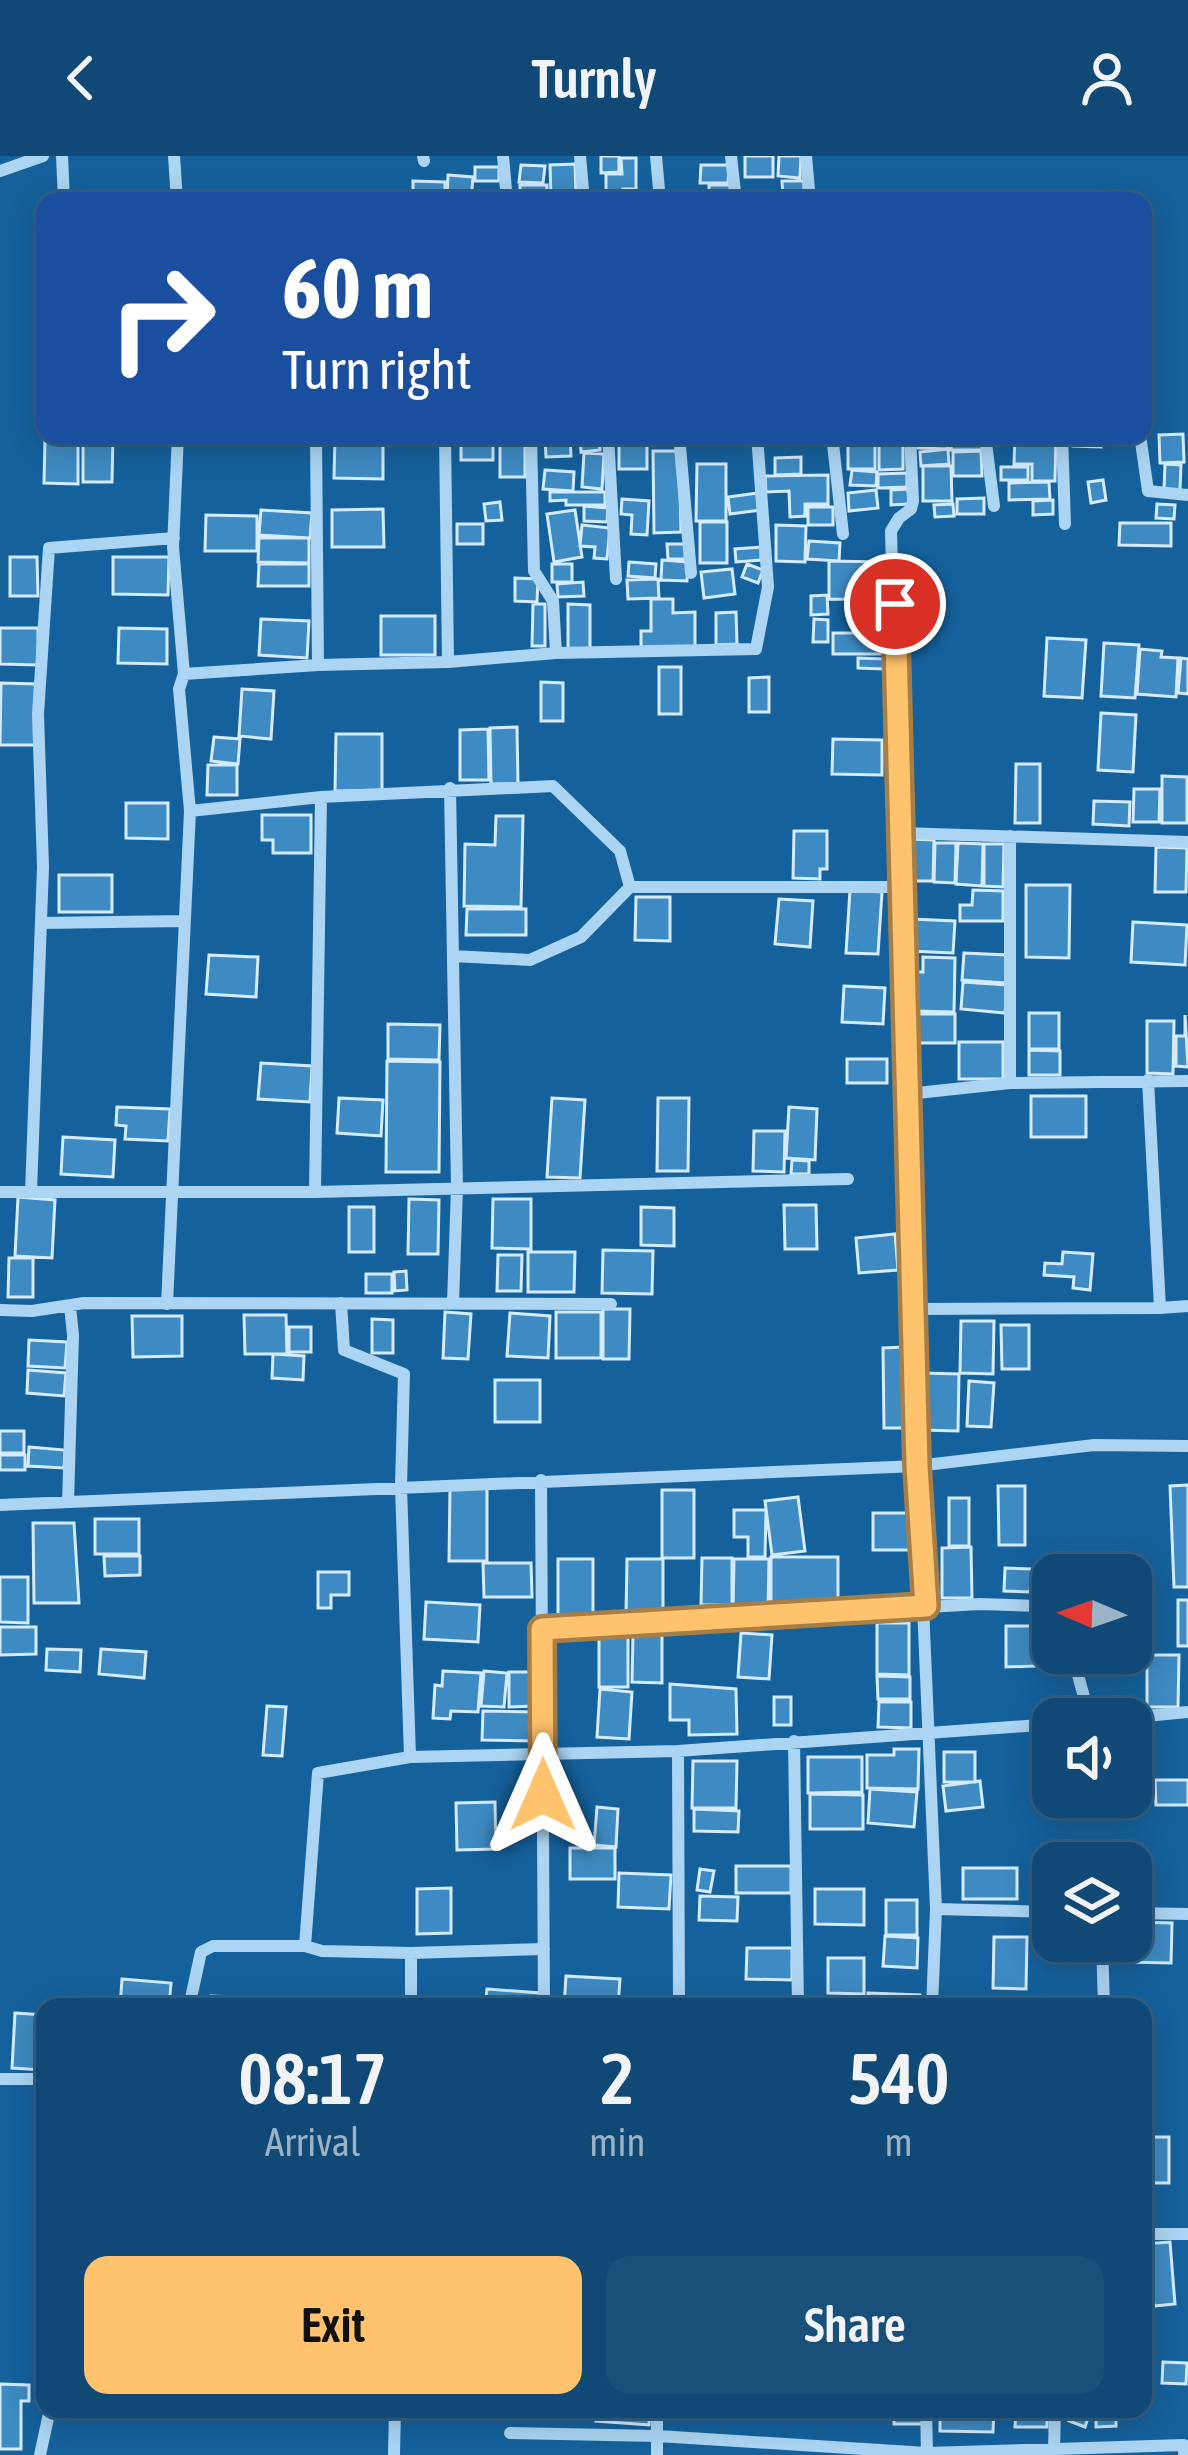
<!DOCTYPE html>
<style>
:root{--surface:#104975;--page:#19507a;--text:#f1f3f6;--muted:#9cb2c5;--line:#306187;--accent:#ffc26d}
body{margin:0;font-family:"Asap Condensed",sans-serif;background:var(--page);color:var(--text);height:100vh;display:flex;flex-direction:column;font-size:45px;white-space:nowrap}
*{box-sizing:border-box;margin:0}
p{font-size:39px;color:var(--muted)}
.icon{flex:none;width:66px;height:66px;fill:none;stroke:currentColor;stroke-width:2;stroke-linecap:round;stroke-linejoin:round}
.map{position:relative;flex:1;overflow:hidden}
.side{position:absolute;left:36px;top:1842px;width:1116px;height:420px;display:flex;flex-direction:column;background:var(--surface);border-radius:24px;box-shadow:0 6px 30px #0003,0 0 0 3px var(--line)}
.side>*{flex:none}
.hud{position:absolute;left:36px;top:36px;width:1116px;height:252px;border-radius:24px;box-shadow:0 6px 30px #0003,0 0 0 3px var(--line);background:#1a4fa0;color:#fff;overflow:hidden}
.needle{width:78px;rotate:272deg}
.fabs{position:absolute;left:1032px;top:1398px;display:grid;gap:24px}
.fabs a{display:grid;place-items:center;width:120px;height:120px;border-radius:24px;background:var(--surface);box-shadow:0 6px 30px #0003,0 0 0 3px var(--line);font-size:60px}
.pin{position:absolute;display:grid;place-items:center;width:102px;height:102px;color:#fff;margin:-51px;border:6px solid #fff;border-radius:50%;box-shadow:0 3px 12px #0007}
.me{position:absolute;width:132px;margin:-66px;rotate:0deg;stroke-linejoin:round;filter:drop-shadow(0 0 9px #0008)}
.turn{display:flex;align-items:center;gap:42px;height:252px;padding:0 48px;font-size:54px}
.turn .icon{width:156px;height:156px;stroke-width:2.5}
.turn b{display:block;font-size:84px;line-height:102px}
.eta{display:flex;justify-content:space-evenly;align-items:center;height:204px;text-align:center}
.eta b{font-size:72px;font-weight:600;line-height:84px}
.cta{display:flex;gap:24px;margin-top:auto;padding:24px 48px}
.cta a{flex:1;height:138px;border-radius:24px;background:var(--accent);color:#111;font-size:48px;font-weight:600;line-height:138px;text-align:center}
.cta a+a{background:var(--page);color:var(--text)}
header{display:flex;justify-content:space-between;align-items:center;height:156px;padding:0 48px;background:var(--surface);font-size:54px;font-weight:600}
.map>svg:first-child{display:block}
.building{fill:#3e8ac2;stroke:#d3ebfd;stroke-width:3}
.lines{fill:none;stroke-linecap:round;stroke-linejoin:round}
.minor{stroke:#abd5f3;stroke-width:12}
.route-casing{stroke:#a67e47;stroke-width:30}
.route{stroke:#ffc26d;stroke-width:21}
</style>
<header><svg class="icon" aria-label="back" viewBox="0 0 24 24"><path d="M15 5l-7 7 7 7"/></svg>Turnly<svg class="icon" aria-label="person" viewBox="0 0 24 24"><circle cx="12" cy="8" r="4"/><path d="M4 21q1-7 8-7t8 7"/></svg></header>
<div class="map">
<svg width="1188" height="2299" viewBox="0 0 1188 2299">
<rect width="100%" height="100%" fill="#15619c"/>
<path class="building" d="M601,0h18v16l-18,1z
M745,0h28v21h-28z
M779,0h22l-1,22 -22,-2z
M621,2h15v31h-13l1,12h-18v-27h16z
M575,8l1,32 -25,1 -1,-32z
M521,9l24,1 -2,17 -24,-1z
M701,9h28l-1,18h-28z
M475,11h24v14h-24z
M448,19l25,2 -2,24h-24z
M413,25l32,1v19h-32z
M782,25h22v14h-21z
M520,29h27v11h-27z
M709,29h22v16h-22z
M654,35v10h-29v-9z
M1183,278l1,28 -24,1 -1,-28z
M83,279h30l-1,47h-29z
M619,279h28v34h-28z
M848,279l27,1v33h-27z
M879,279h24v34l-24,1z
M918,279h30v14l-30,-1z
M952,279h32v15h-33z
M1015,279h41l-1,46h-23v-17h-18z
M1073,279h28v12l-28,-1z
M570,280l1,20 -25,1 -1,-19z
M599,280l1,14 -19,2 -1,-15z
M335,281h48v42l-49,-1z
M493,281v23h-32v-22z
M45,284h33v44l-34,-1z
M500,285h25v36h-25z
M948,293l1,15 -28,2 -1,-14z
M653,295h26l2,81 -27,1z
M981,295l1,25h-29v-24z
M584,297l20,1 -2,35 -20,-2z
M801,301v17l-26,1v-17z
M697,308h29v57h-30z
M1165,308l16,1 -1,25 -16,-1z
M923,310h28l1,35h-29z
M1001,311h27v13h-27z
M545,314l29,2 -1,19 -30,-2z
M852,314l25,2 -1,14 -26,-1z
M907,317v14l-29,1v-14z
M828,319v29h-23v12l-15,1 -1,-26 -23,1 -1,-16z
M1103,324l3,20 -15,3 -3,-21z
M1049,326l1,17 -41,1v-17z
M908,333l1,15 -18,1v-15z
M876,334l2,18 -29,3 -1,-18z
M550,336h55v13h-39v-5l-16,1z
M758,337l3,17 -31,4 -2,-17z
M984,342v16h-27v-15z
M622,343l27,2 -2,34 -16,-1 1,-19 -11,-1z
M1053,344v14l-20,1v-14z
M500,346l2,18 -16,1 -2,-17z
M953,348l1,12 -19,1 -1,-12z
M1157,348l18,1 -1,14 -18,-1z
M584,350l24,2 -1,14 -23,-1z
M808,351h25v18h-25z
M383,353l1,38h-52v-37z
M261,354l51,3 -2,25 -51,-3z
M575,354l7,47 -28,5 -7,-48z
M206,359l51,1v35h-52z
M700,366h27v41h-27z
M1120,367h51v23l-52,-1z
M457,368h26v20h-26z
M582,369l28,3 -3,31 -13,-1 1,-11 -15,-1z
M776,369l30,1 -1,36 -29,-1z
M259,382h50v25l-51,-1z
M809,385l31,2 -1,18 -32,-2z
M667,388h18l1,15h-18z
M761,391v13l-25,2 -1,-13z
M10,401h27l1,39h-28z
M113,401h56l-1,38 -55,-1z
M662,404l26,2 -1,19 -26,-1z
M829,405l53,1 -1,38 -52,-1z
M629,406l27,2 -1,14 -27,-2z
M259,408h50v22h-51z
M552,408h20v18h-20z
M747,408l16,6 -5,13 -16,-6z
M732,413l3,25 -31,4 -3,-26z
M515,422l23,1 -1,23 -22,-1z
M658,423l1,19 -31,1 -1,-19z
M583,426l1,14 -26,1 -1,-13z
M827,439l1,19 -17,1v-19z
M651,443h22v14l22,-1v36l-54,-1v-16h10z
M533,448h12v42h-13z
M568,448l22,1v46l-22,-1z
M736,456l1,32 -21,1v-32z
M381,460h54v39h-54z
M261,463l48,2 -2,37 -48,-3z
M814,463l14,1v22h-15z
M0,472h38v37l-38,-1z
M119,472l48,1v35l-49,-1z
M833,477h48v21h-48z
M1047,482l39,2 -4,58 -38,-2z
M1104,487l35,2 -4,53 -34,-2z
M1140,493l22,2 -1,6 17,1 -2,39 -39,-3z
M858,502l26,1v10l-26,-1z
M1181,502l7,1v35l-10,-1z
M659,511h22v47h-22z
M769,521v35h-20v-34z
M541,526l22,1v38h-22z
M1,527l36,1 -1,61h-36z
M242,533l32,2 -3,48 -32,-3z
M1101,557l35,2 -3,57 -35,-2z
M517,571l1,57h-27l-1,-56z
M488,573l1,51h-29v-50z
M336,578h46v56l-47,1z
M214,581l26,2 -2,25 -27,-3z
M833,583l49,1v35l-50,-1z
M1016,608h24v59h-25z
M208,609h29v30h-30z
M1162,620l25,1v46h-25z
M1134,633h26l-1,33h-26z
M1094,645l36,1 -1,24 -36,-2z
M126,647h42v36l-42,-1z
M262,659h49v38h-38v-13h-11z
M496,660h27l-2,91 -57,-1 1,-62 30,1z
M794,675h33v38h-7v10l-27,-1z
M910,683l24,1 -1,41h-24z
M935,687h21l-1,40 -21,-1z
M958,687l25,1 -1,42 -26,-2z
M984,688h20l-1,43 -19,-1z
M1156,691l31,1 -1,44h-31z
M59,719h53v37h-53z
M1026,729h44l-1,73 -43,-1z
M850,734l32,2 -4,62 -32,-1z
M973,734l30,1v30h-43v-16h12z
M636,741h34v44l-35,-1z
M779,743l34,2 -3,46 -35,-3z
M467,753h59v26h-60z
M911,763l44,2 -2,32 -44,-2z
M1133,766l54,3 -2,40 -54,-3z
M964,797l43,2 -1,28 -44,-3z
M209,799l49,2 -2,40 -50,-3z
M923,801l32,1 -1,54 -40,-1 1,-39h8z
M963,826l44,3 -2,28 -44,-4z
M844,830l41,2 -2,36 -41,-2z
M1029,857h30v36h-30z
M914,858h41v29h-41z
M1185,859l3,52 -12,-1v-30h9z
M1147,865h27l-1,53 -26,-1z
M388,868l52,1 -1,35 -51,-1z
M959,886h44v37h-44z
M1029,894l31,1v24h-31z
M847,903h40v24h-40z
M387,905l53,1 -1,110h-53z
M261,907l51,3 -2,36 -52,-3z
M1031,940h55v41h-55z
M339,942l44,2 -2,36 -44,-3z
M552,942l33,2 -5,78 -33,-1z
M658,942h31l-1,73h-31z
M117,951l53,2 -2,32 -43,-2 1,-13 -10,-1z
M789,951l28,2 -2,51 -29,-2z
M754,975h31l-1,41 -31,-1z
M63,981l52,3 -2,37 -52,-3z
M792,1004l17,1v13h-18z
M18,1041l37,3 -3,58 -37,-2z
M409,1043l30,1 -1,54h-30z
M493,1043h38v50l-39,-1z
M784,1049h32l1,44h-32z
M349,1051h25v45h-25z
M641,1051l33,1v38l-33,-1z
M895,1078l3,36 -39,3 -3,-35z
M603,1094l50,1 -1,43 -50,-1z
M528,1096h47l-1,40h-46z
M1063,1096l30,2 -3,36 -17,-2 1,-11 -30,-2 1,-12 17,1z
M498,1099h24l-1,36h-24z
M9,1102h24v39h-25z
M406,1115l1,19 -12,1 -1,-19z
M366,1118h26v19h-26z
M603,1153h27l-1,50h-26z
M445,1156l26,2 -3,45 -25,-1z
M556,1156h45v46h-45z
M510,1157l40,3 -2,42 -41,-2z
M244,1159h42l1,39h-42z
M132,1160h50v40l-49,1z
M372,1163l21,1v33h-21z
M961,1165h33l-1,53 -33,-1z
M1001,1169h28v44h-27z
M289,1171h22v25h-22z
M29,1184l38,2 -2,26 -37,-2z
M904,1191l1,81h-21l-1,-80z
M273,1198l31,2 -1,24 -31,-2z
M28,1214l38,3 -2,23 -37,-3z
M923,1217l36,1 -1,57 -36,-1z
M495,1224h45v42h-45z
M969,1225l25,2 -3,44 -24,-1z
M0,1275h24v22h-24z
M29,1291l36,3 -1,18 -36,-2z
M0,1299h25v15h-25z
M1188,1329v102h-14l-4,-101z
M998,1330h27v59h-26z
M450,1332h37v73h-38z
M662,1334h32v68h-32z
M798,1341l7,54 -33,4 -7,-54z
M949,1342h20v48h-20z
M734,1354h32l-1,47h-17v-20h-14z
M873,1357h37v37h-37z
M95,1363h44v35h-44z
M33,1367h41l5,80h-45z
M971,1391l1,51h-30v-50z
M104,1400h36v19l-35,1z
M771,1401h67v49l-67,-1z
M702,1402h30v47h-31z
M558,1403h35v58h-35z
M627,1403h36v57l-37,-1z
M734,1403h35l-1,52h-35z
M483,1407h48l1,34h-48z
M1005,1412l27,1 -2,23 -26,-1z
M318,1416h31v23h-18v13h-13z
M0,1421h28v46l-28,-1z
M1178,1444h10v46h-10z
M426,1446l54,3 -2,37 -54,-3z
M877,1467h32v52l-32,-1z
M1006,1470h30v40l-30,1z
M0,1471h36v27l-36,1z
M741,1477l31,2 -3,44 -31,-2z
M599,1478h29v53h-29z
M633,1479h29v48l-30,-1z
M47,1493l34,1 -1,22 -34,-2z
M101,1493l45,3 -2,26 -45,-4z
M1147,1499h32l-1,52h-31z
M443,1515l38,2 -3,39 -27,-1 -1,8 -17,-1 2,-33 7,1z
M484,1515l23,2 -3,34 -23,-1z
M509,1516h25v34l-25,1z
M877,1520l33,1v22h-32z
M670,1528l66,5 1,45 -48,1v-15h-19z
M600,1533l32,3 -3,47 -32,-2z
M774,1541h17v28h-17z
M879,1546h32v26l-33,-1z
M267,1550l19,1 -4,49 -19,-1z
M483,1555l51,1v29l-52,-1z
M894,1593h25l-1,40 -51,-1v-33h27z
M944,1596h31v30h-31z
M808,1601h54v35l-54,1z
M693,1605h44l-1,47h-44z
M1155,1624h33v25h-32z
M980,1625l3,26 -37,4 -3,-25z
M870,1633l47,3 -3,35 -46,-4z
M810,1638l53,1v34h-53z
M495,1646l1,47 -39,1 -1,-47z
M597,1651l21,2 -2,38 -22,-2z
M694,1653l45,2 -1,21 -44,-1z
M570,1692h45v31h-45z
M736,1710h55v27h-55z
M963,1712h54v31h-54z
M700,1713l14,2 -4,21 -13,-2z
M619,1717l52,2 -2,34 -51,-2z
M451,1732v45l-34,1v-45z
M815,1733h49v36l-49,-1z
M700,1740l38,1 -1,24 -38,-1z
M886,1744h31v35h-31z
M1131,1766l41,1 -1,40 -51,-1v-21h11z
M885,1780l33,2 -1,30 -34,-2z
M994,1781h33l-1,52 -33,-1z
M747,1792h45v32l-46,-1z
M828,1802h36v36l-36,-1z
M566,1820l54,3 -2,28h-54z
M122,1823l49,4 -2,24h-49z
M487,1833l53,4 -1,14h-54z
M868,1837l52,2v12h-52z
M211,1840l50,2v9h-51z
M706,1842h31v9h-31z
M15,1857l30,2 -2,55 -31,-2z
M1143,1981h26v46h-26z
M1170,2086l5,62 -21,2 -1,-12h-7l-3,-50z
M1163,2206l24,1 -1,21 -24,-1z
M0,2228l29,1v16h-8v48h-21z
M597,2253h53l-1,16 -53,-4z
M894,2253h29v15h-29z
M940,2253h54l-1,23 -53,-1z
M1016,2253h31v18h-32z
M1074,2253h17l-6,18 -16,-6z
M1096,2253h20v17l-20,1z"/>
<g class="lines">
<path class="minor" d="M62,0l2,45
M174,0l3,45
M423,0l1,5
M503,0l4,45
M580,0l4,45
M656,0l4,45
M731,0l5,45
M806,0l4,45
M0,15l43,-15
M276,279l40,6
M316,279l2,230
M445,279l3,227
M531,279l3,136 19,30 3,52
M608,279l8,144
M679,279l12,138
M832,279l11,99
M910,279l3,66 -2,8 -12,9 -8,13 26,935 19,443 -4,98
M985,279l9,71
M1062,279l3,89
M1140,279l8,56 40,4
M184,518l134,-9 130,-3 108,-9 200,-4 12,-62 -11,-152
M450,632l7,400 -4,115
M190,655l131,-14 232,-11 67,65 10,36h272
M901,677l287,9
M1010,680v247
M41,767l143,-2
M453,800l77,4 51,-23 49,-50
M1148,924l12,228 28,-2
M908,938l102,-11 178,-2
M0,1036h315l533,-13
M31,1036l12,-325 -5,-153 11,-166 125,-10
M315,1036l6,-395
M341,1147l3,47 60,24 -3,112 9,271
M167,1148l23,-493 -11,-122 5,-15 -11,-127 5,-112
M913,1153l247,-1
M0,1154l32,1 52,-8 527,1
M541,1324l3,527
M68,1346l5,-167 -3,-29
M0,1349l917,-39 177,-21 94,1
M542,1473l438,-25 57,2 16,5
M1072,1497l18,66
M1114,1563l74,-7
M794,1585l4,266
M678,1595l1,256
M936,1753l117,3
M1131,1757l57,1
M1102,1785l2,66
M305,1790l13,-173 92,-16 268,-6 375,-27
M189,1851l12,-55 12,-6h92l17,5 89,2 133,-4
M411,1851v-54
M0,1923h44
M40,1924l5,144
M1143,2078h45
M657,2253v46
M926,2253l1,44 257,-8v10
M510,2277l148,3 269,17
M1054,2294l1,-41
M40,2299l10,-46
M394,2299l1,-46"/>
</g>
<g class="lines">
<g class="route-casing">
<path id="route" d="M543,1639l-1,-166 384,-23 -9,-140 -22,-862"/>
</g>
<use href="#route" class="route"/>
</g>
</svg>
<div class="fabs">
<a><svg class="needle" viewBox="-14 -14 28 28"><path d="M0-13l5 13h-10z" fill="#e53935"/><path d="M0 13l5-13h-10z" fill="#9cb2c5"/></svg></a>
<a><svg class="icon" aria-label="sound" viewBox="0 0 24 24"><path d="M4 9h4l5-4v14l-5-4H4zM17 9q2 3 0 6"/></svg></a>
<a><svg class="icon" aria-label="layers" viewBox="0 0 24 24"><path d="M12 4l9 5-9 5-9-5zM3 14l9 5 9-5"/></svg></a>
</div>
<div class="pin" style="left:895px;top:448px;background:#d93025"><svg class="icon" aria-label="arrive" viewBox="0 0 24 24"><path d="M6 21V4h12l-3 4 3 4H6"/></svg></div>
<svg class="me" style="left:543px;top:1639px" viewBox="-20 -20 40 40"><path d="M0-17L14 15 0 8-14 15z" fill="#ffc26d" stroke="#fff" stroke-width="4"/></svg>
<div class="hud">
<div class="turn"><svg class="icon" aria-label="right" viewBox="0 0 24 24"><path d="M7 20v-9h11M14 6l5 5-5 5"/></svg><div><b>60 m</b>Turn right</div></div>
</div>
<section class="side">
<div class="eta">
<div><b>08:17</b><p>Arrival</p></div>
<div><b>2</b><p>min</p></div>
<div><b>540</b><p>m</p></div>
</div>
<div class="cta"><a>Exit</a><a>Share</a></div>
</section>
</div>
